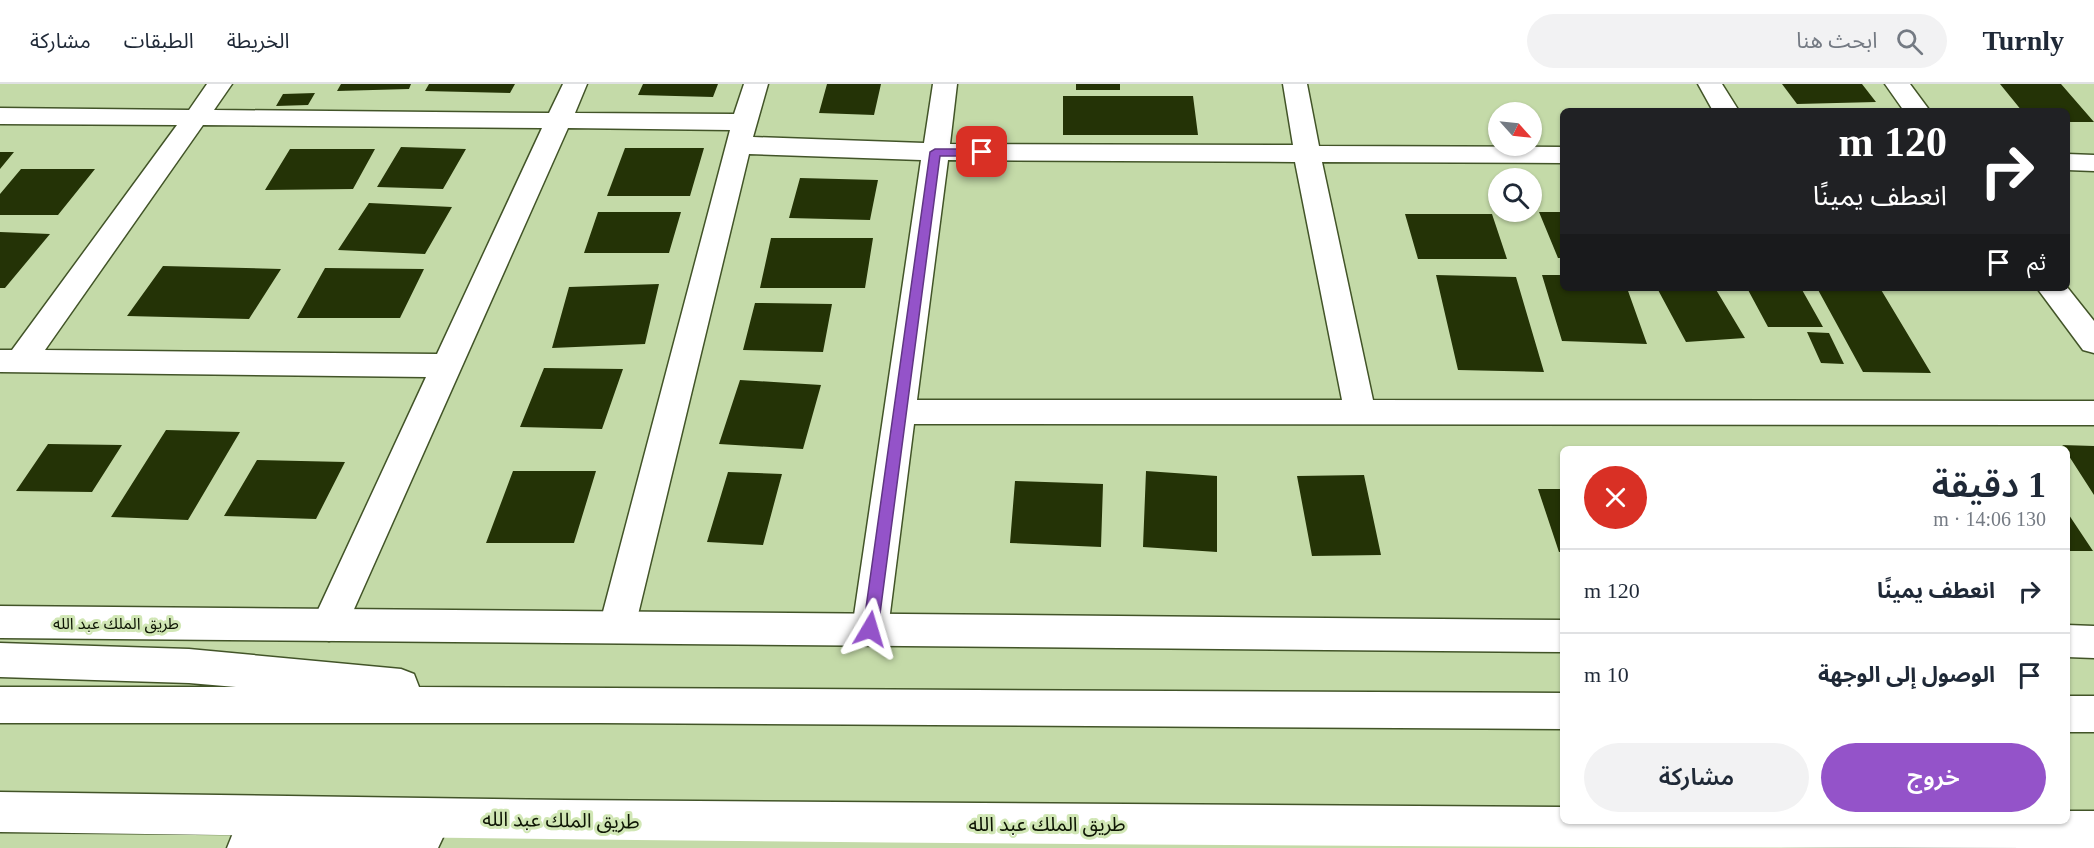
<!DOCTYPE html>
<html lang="ar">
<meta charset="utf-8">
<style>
:root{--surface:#fff;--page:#f2f2f3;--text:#1f2937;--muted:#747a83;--line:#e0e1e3;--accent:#9453c9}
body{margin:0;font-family:"Times New Roman","Noto Sans Arabic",serif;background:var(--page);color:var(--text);direction:rtl;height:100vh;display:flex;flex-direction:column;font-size:22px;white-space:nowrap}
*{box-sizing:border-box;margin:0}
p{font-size:20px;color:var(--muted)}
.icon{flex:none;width:33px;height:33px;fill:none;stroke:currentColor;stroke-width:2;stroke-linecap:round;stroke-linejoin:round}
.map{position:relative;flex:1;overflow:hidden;direction:ltr}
.side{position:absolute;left:1560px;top:362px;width:510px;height:378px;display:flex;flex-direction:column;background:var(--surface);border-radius:9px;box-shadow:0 2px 4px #0004;direction:rtl}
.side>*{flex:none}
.banner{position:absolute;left:1560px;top:24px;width:510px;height:183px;border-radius:9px;box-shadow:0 2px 4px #0004;direction:rtl;background:#202124;color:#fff;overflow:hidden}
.needle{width:39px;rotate:117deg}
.fabs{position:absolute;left:1488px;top:18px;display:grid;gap:12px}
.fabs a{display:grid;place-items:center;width:54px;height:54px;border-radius:50%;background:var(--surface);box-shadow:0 2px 4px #0004;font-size:30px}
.pin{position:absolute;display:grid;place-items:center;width:51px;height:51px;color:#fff;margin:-26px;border-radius:12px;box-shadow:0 3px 9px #0006}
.me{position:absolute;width:66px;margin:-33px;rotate:7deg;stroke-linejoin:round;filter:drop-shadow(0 0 4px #0008)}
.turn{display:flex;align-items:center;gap:21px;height:126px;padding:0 24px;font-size:27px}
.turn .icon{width:78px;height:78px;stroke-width:2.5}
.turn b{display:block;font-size:42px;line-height:51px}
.then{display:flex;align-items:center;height:57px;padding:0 24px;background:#0003;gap:12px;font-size:22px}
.round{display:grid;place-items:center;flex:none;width:63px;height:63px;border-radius:32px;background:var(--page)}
.headline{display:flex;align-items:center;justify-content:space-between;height:102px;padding:0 24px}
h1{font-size:36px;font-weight:600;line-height:45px}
.cta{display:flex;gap:12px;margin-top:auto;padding:12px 24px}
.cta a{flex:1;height:69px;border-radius:36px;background:var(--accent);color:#fff;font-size:24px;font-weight:600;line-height:69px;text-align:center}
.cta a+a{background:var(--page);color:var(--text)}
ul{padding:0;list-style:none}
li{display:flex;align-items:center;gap:18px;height:84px;padding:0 24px;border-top:2px solid var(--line)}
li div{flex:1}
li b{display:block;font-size:22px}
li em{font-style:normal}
header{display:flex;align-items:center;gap:36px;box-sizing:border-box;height:84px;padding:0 30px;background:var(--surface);border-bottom:2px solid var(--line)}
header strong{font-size:28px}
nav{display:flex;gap:33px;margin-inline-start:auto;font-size:21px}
.search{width:420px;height:54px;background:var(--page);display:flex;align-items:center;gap:15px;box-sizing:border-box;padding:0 21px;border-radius:33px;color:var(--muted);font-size:22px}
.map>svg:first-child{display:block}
.building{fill:#243306}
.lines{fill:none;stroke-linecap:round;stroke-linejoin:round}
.minor-casing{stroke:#425428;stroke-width:3}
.major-casing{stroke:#425428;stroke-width:3}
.highway-casing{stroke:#425428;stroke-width:3}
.minor{fill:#fff;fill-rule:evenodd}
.major{fill:#fff;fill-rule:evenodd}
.highway{fill:#fff;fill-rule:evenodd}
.route{fill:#9453c9;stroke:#603683;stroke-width:1.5}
.labels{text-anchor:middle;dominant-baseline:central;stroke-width:6;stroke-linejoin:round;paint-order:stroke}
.street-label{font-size:16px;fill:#0f1605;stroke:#d1e7b5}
.near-street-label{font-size:20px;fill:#0f1605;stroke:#d1e7b5}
</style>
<header>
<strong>Turnly</strong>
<div class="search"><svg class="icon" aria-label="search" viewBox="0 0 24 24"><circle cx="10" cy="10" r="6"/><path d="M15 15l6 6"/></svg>ابحث هنا</div>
<nav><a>الخريطة</a><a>الطبقات</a><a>مشاركة</a></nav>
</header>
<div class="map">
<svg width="2094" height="764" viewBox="0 0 2094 764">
<rect width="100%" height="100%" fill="#c4daa8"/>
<path class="building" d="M341,0h70l-2,5 -72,2z
M429,0h86l-5,9 -85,-2z
M643,0h75l-5,13 -75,-2z
M827,0h54l-7,31 -55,-2z
M1076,0h44v6h-44z
M1782,0h80l14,18 -79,2z
M2000,0h61l33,38h-27v-11h-45z
M315,9l-7,12 -32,1 7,-12z
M1063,12h130l5,39h-135z
M401,63l65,2 -23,40 -66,-2z
M625,64h79l-14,48h-83z
M290,65h85l-22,40 -88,1z
M0,68h14l-14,17z
M21,85h74l-37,46h-58v-21z
M800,94l78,2 -8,40 -81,-2z
M369,119l83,4 -27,47 -87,-4z
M598,128h83l-12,41h-85z
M1539,128h24v46h-5z
M1405,130h87l15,45h-89z
M0,148l50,2 -45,54h-5z
M771,154h102l-8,50h-105z
M163,182l118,3 -32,50 -122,-3z
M325,184l99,1 -24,49h-103z
M1436,191l80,2 28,95 -86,-2z
M1542,191h21v13h64l20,56 -85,-3z
M659,200l-14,60 -93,4 17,-61z
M1657,204h58l30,50 -59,4z
M1747,204h54l22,39h-55z
M1817,204h63l51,85 -68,-1z
M755,219l77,1 -9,48 -80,-2z
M1807,248l22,1 15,31 -23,-1z
M544,284l79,1 -21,60 -82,-2z
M740,296l81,5 -18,64 -84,-5z
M166,346l74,2 -52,88 -77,-3z
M48,360l74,1 -30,47 -76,-1z
M2062,361l32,1v49l-27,-42v-5z
M257,376l88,2 -29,57 -92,-3z
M513,387h83l-22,72h-88z
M1146,387l71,5v76l-74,-5z
M728,388l54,2 -19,71 -56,-3z
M1364,391l17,80 -69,1 -15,-80z
M1015,397l88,3 -2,63 -91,-4z
M1538,405h25v63h-4z
M2067,428l26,39h-26z"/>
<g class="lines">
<g class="minor-casing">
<path id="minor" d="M207,0h25l-18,26 335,3 14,-29h24l-12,29 159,1 10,-30h24l-15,53 171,6 9,-59h24l-7,60 343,1 -10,-61h24l12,62 244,1v16l-241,-1 51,238 721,1v24l-1180,-1 -26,205 -5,11 -13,5 -13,-5 -5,-11 69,-469 -172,-6 -114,473 -5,11 -13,5 -13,-5 -5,-11 131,-497 -162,-2 -221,497 -5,11 -13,5 -13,-5 -5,-11 115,-248 -426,-5v-22h12l165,-225 -177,-1v-16l189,2zM203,41l339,3 -105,226 -392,-4zM948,76l347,2 47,238h-425z
M1698,0h24l17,27h-26z
M1885,0h25l20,27h-26z
M2067,70l27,1v16l-27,-1z
M2067,203l27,34v32l-11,-3 -46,-62z"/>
</g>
<g class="major-casing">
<path id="major" d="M0,522l1563,14v32l-1563,-14z
M2067,541l27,1v32l-27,-1z
M425,729l14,6 6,14 -7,15h-211l6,-15 15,-6z"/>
</g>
<g class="highway-casing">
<path id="highway" d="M0,559l189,6 212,20 13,5 5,13 1144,6v36l-963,-6h-600v-36h236l-47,-4 -189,-6z
M2067,612h27v36h-27z
M0,708l565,8 998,7v13h504v-9h27v37c-698,0 -1396,-6 -2094,-16z"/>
</g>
<use href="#minor" class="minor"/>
<use href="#major" class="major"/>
<use href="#highway" class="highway"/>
</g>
<path class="route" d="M935,65h47l5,3 -5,4h-42l-62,473 -2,5 -6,2 -5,-2 -2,-5 67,-477z"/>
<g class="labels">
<g class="street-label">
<text x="116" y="539">طريق الملك عبد الله</text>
</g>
<g class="near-street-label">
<text transform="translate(561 736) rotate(1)">طريق الملك عبد الله</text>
<text x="1047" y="740">طريق الملك عبد الله</text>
</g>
</g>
</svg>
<div class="fabs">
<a><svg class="needle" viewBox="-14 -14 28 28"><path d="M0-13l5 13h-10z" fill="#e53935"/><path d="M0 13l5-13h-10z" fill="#747a83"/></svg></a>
<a><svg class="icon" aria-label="search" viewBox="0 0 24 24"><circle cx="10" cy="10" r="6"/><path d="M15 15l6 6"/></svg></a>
</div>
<div class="pin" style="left:982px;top:68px;background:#d93025"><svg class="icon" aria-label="arrive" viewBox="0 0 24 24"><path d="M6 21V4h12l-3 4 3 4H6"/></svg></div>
<svg class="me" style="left:870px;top:545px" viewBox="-20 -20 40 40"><path d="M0-17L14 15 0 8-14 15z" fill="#9453c9" stroke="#fff" stroke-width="4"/></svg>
<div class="banner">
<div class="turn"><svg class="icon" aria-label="right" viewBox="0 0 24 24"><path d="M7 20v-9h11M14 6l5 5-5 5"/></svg><div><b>120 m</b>انعطف يمينًا</div></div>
<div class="then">ثم<svg class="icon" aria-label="arrive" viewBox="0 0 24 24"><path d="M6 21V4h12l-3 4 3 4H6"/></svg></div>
</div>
<section class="side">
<div class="headline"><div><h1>1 دقيقة</h1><p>130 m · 14:06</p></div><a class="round" style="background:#d93025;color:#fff"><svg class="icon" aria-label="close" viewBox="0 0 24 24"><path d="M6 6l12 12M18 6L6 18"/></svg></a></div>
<ul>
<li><svg class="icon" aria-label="right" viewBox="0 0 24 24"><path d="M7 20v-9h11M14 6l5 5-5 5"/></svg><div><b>انعطف يمينًا</b></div><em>120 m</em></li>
<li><svg class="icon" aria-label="arrive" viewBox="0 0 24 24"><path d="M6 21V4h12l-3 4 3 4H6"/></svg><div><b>الوصول إلى الوجهة</b></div><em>10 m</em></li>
</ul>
<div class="cta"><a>خروج</a><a>مشاركة</a></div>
</section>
</div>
